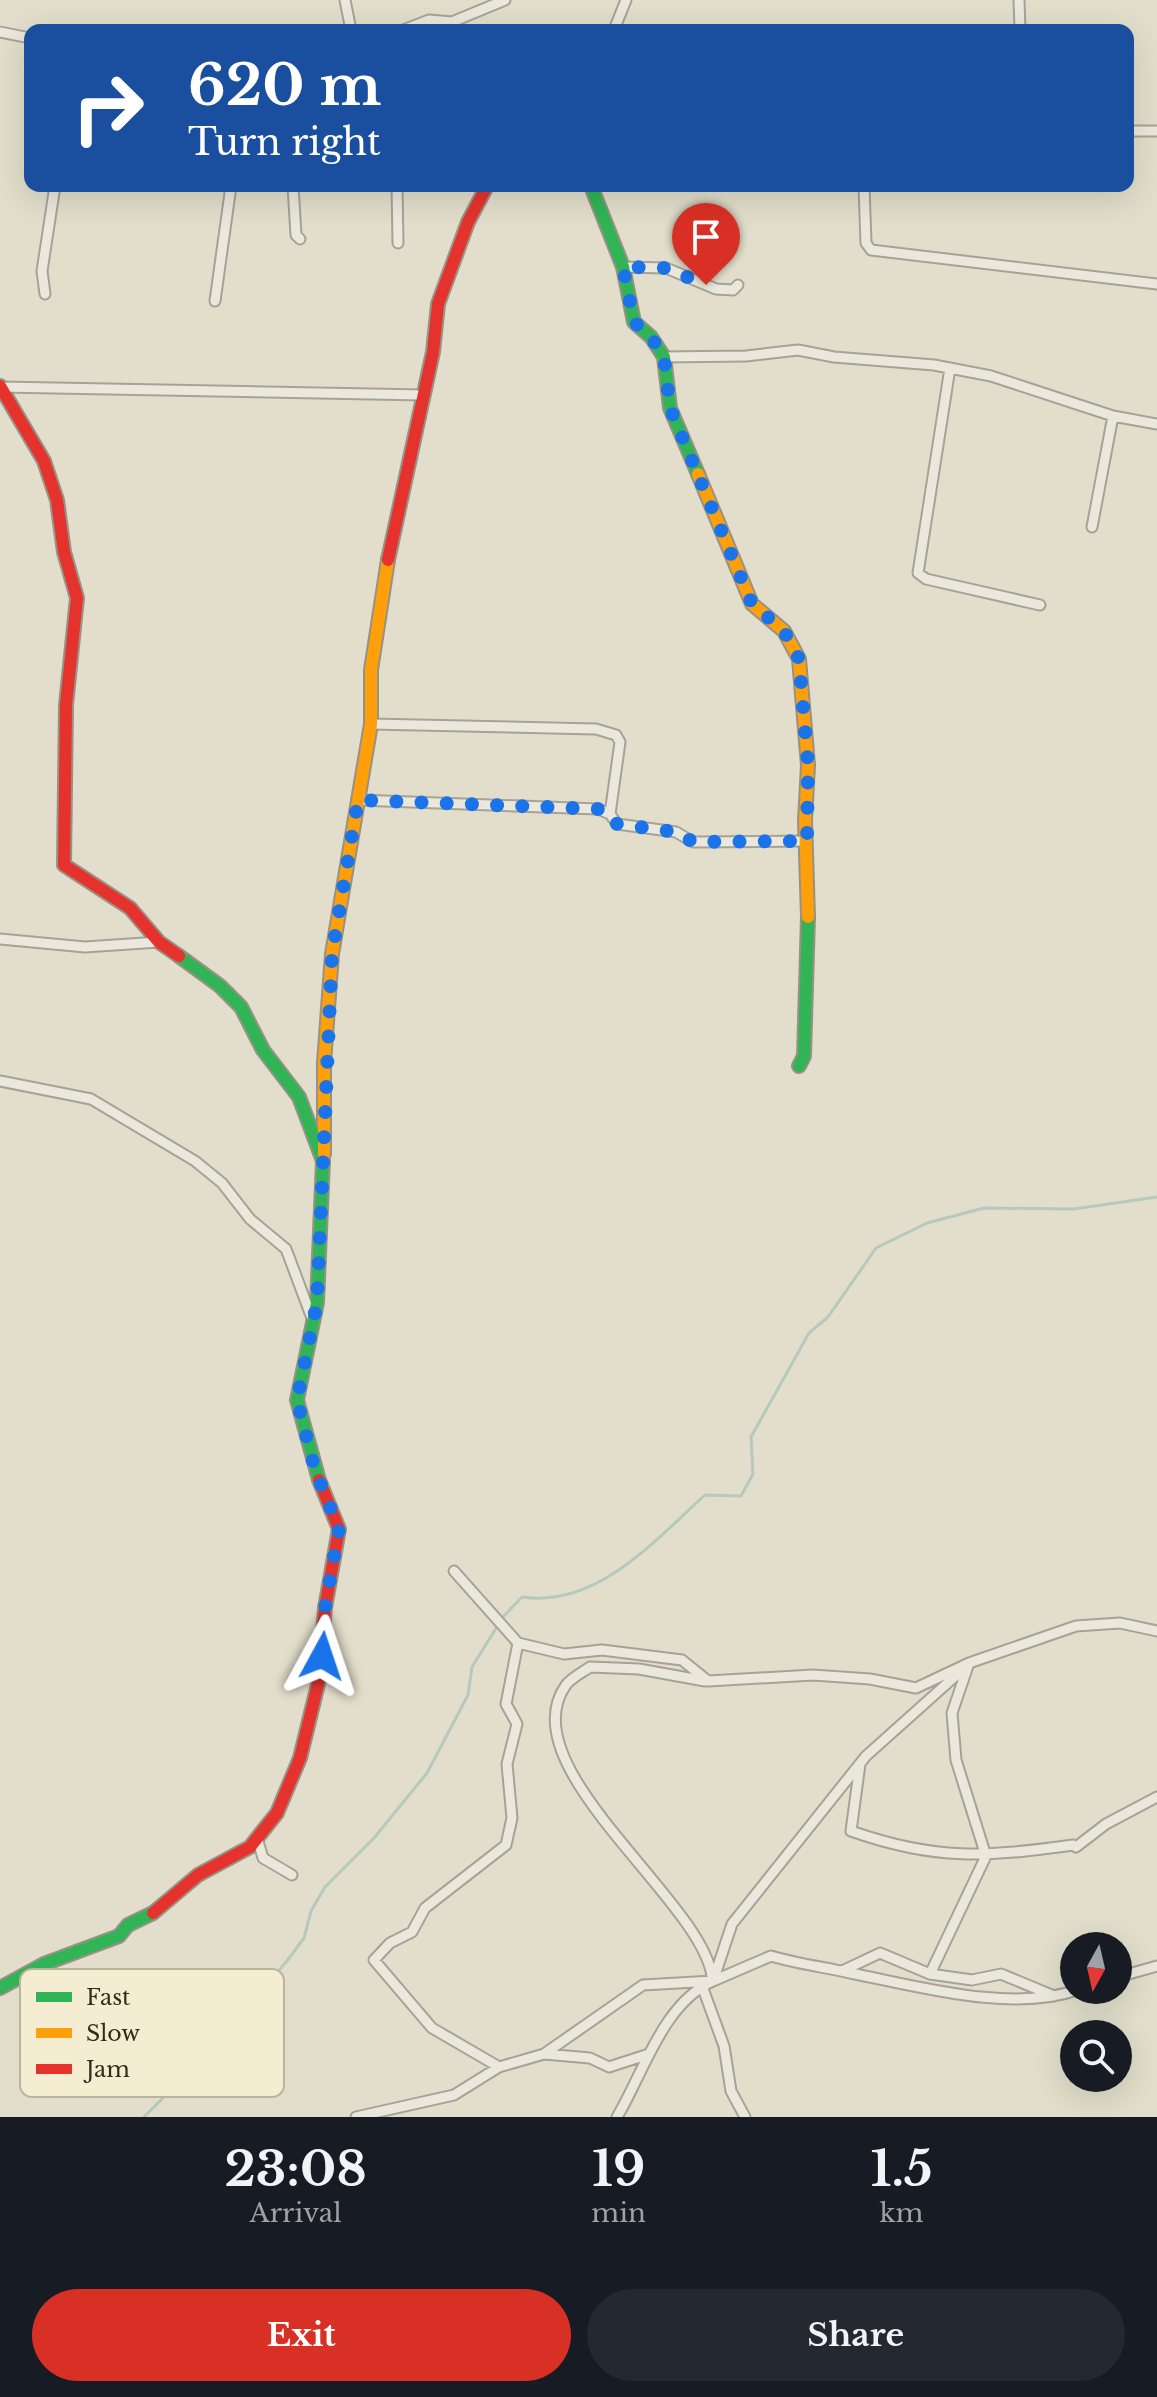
<!DOCTYPE html>
<style>
:root{--surface:#171b24;--page:#242831;--text:#f1f3f6;--muted:#9ea1a6;--accent:#d93025}
body{margin:0;font-family:"Libre Baskerville",serif;background:var(--page);color:var(--text);height:100vh;display:flex;flex-direction:column;font-size:30px;white-space:nowrap}
*{box-sizing:border-box;margin:0}
p{font-size:26px;color:var(--muted)}
.icon{flex:none;width:44px;height:44px;fill:none;stroke:currentColor;stroke-width:2;stroke-linecap:round;stroke-linejoin:round}
.map{position:relative;height:2117px;overflow:hidden}
.details{display:flex;flex-direction:column;background:var(--surface);flex:1}
.details>*{flex:none}
.guide{position:absolute;left:24px;top:24px;width:1110px;height:168px;border-radius:16px;box-shadow:0 8px 32px #0002;background:#1a4fa0;color:#fff;overflow:hidden}
.needle{width:52px;rotate:188deg}
.buttons{position:absolute;left:1060px;top:1932px;display:grid;gap:16px}
.buttons a{display:grid;place-items:center;width:72px;height:72px;border-radius:50%;background:var(--surface);box-shadow:0 8px 32px #0002;font-size:40px}
.pin{position:absolute;display:grid;place-items:center;width:68px;height:68px;color:#fff;margin:-82px -34px;border-radius:50% 50% 50% 0;rotate:-45deg;box-shadow:0 0 8px #0007}
.pin .icon{rotate:45deg}
.me{position:absolute;width:88px;margin:-44px;rotate:5deg;stroke-linejoin:round;filter:drop-shadow(0 0 6px #0008)}
.turn{display:flex;align-items:center;gap:28px;height:168px;padding:0 32px;font-size:36px}
.turn .icon{width:104px;height:104px;stroke-width:2.5}
.turn b{display:block;font-size:56px;line-height:68px}
.eta{display:flex;justify-content:space-evenly;align-items:center;height:136px;text-align:center}
.eta b{font-size:48px;font-weight:800;line-height:56px}
.cta{display:flex;gap:16px;margin-top:auto;padding:16px 32px}
.cta a{flex:1;height:92px;border-radius:48px;background:var(--accent);color:#fff;font-size:32px;font-weight:800;line-height:92px;text-align:center}
.cta a+a{background:var(--page);color:var(--text)}
.map>svg:first-child{display:block}
.lines{fill:none;stroke-linecap:round;stroke-linejoin:round}
.stream{stroke:#b7c8bf;stroke-width:3}
.street-casing{stroke:#a7a295;stroke-width:13}
.fast-casing{stroke:#979284;stroke-width:16}
.slow-casing{stroke:#979284;stroke-width:16}
.jam-casing{stroke:#979284;stroke-width:16}
.street{stroke:#eae8dc;stroke-width:9}
.fast{stroke:#30b455;stroke-width:12}
.slow{stroke:#ff9f0a;stroke-width:12}
.jam{stroke:#e5322d;stroke-width:12}
.route{stroke:#1a73e8;stroke-width:14;stroke-dasharray:0 25.2}
.key{fill:#f4edd1;stroke:#bbb39b;stroke-width:2}
.key-label{font-size:22px;fill:#352b1d}
</style>
<div class="map">
<svg width="1157" height="2117" viewBox="0 0 1157 2117">
<rect width="100%" height="100%" fill="#e2decb"/>
<g class="lines">
<path class="stream" d="M144,2117l62,-62 81,-94 17,-23 7,-27 14,-24 49,-49 53,-65 41,-78 4,-28 31,-50 19,-20c75,11 132,-56 183,-102l36,1 12,-22 -2,-37 58,-104 19,-16 48,-69 51,-25 57,-15 90,1 83,-12"/>
<g class="street-casing">
<path id="street" d="M345,0l6,30
M1019,0l1,30
M403,30l26,-10 23,2 53,-22
M614,30l12,-30
M0,32l30,6
M1128,131h29
M293,186l3,49 4,4
M397,186l1,57
M864,186l2,57 5,7 286,34
M623,267l43,1 50,21 17,1 5,-5
M45,294l-3,-23 13,-85
M215,301l16,-115
M664,357l82,-1 52,-6 36,7 100,8 57,11 122,40 44,8
M950,368l-32,205 8,6 114,26
M1,387l422,8
M1092,527l21,-111
M371,724l225,5 20,6 4,7 -10,72
M358,800l240,9 12,5 7,10 59,8 17,10 114,-1
M0,939l85,8 74,-5
M0,1081l91,18 104,62 27,22 28,36 36,30 27,72
M454,1571l64,72 46,11 38,-4 80,10 26,21 105,-6 57,4 46,9 53,-25 107,-37 44,-3 37,8
M705,1681l-66,-12 -49,-2c-7,5 -19,11 -24,18 -58,81 134,213 146,291
M860,1764l-9,67c85,30 135,26 222,14l3,2 30,-23 51,-27
M257,1838l6,20 29,17
M842,1971l38,-18 50,21 56,-118 -30,-96 -4,-47 16,-47
M930,1974l42,6 29,-6 53,22
M1118,1977l39,-11
M702,1986l22,60 7,45 14,26
M544,2054l99,-69 70,-4 58,-25c27,8 53,11 79,17 68,13 160,40 227,17
M499,2067l-67,-39 -58,-68 16,-17 22,-11 13,-24 81,-63 6,-27 -5,-54 10,-40 -11,-20 12,-61
M356,2117l98,-22 45,-28 45,-13 46,4 19,9 40,-13
M617,2117c26,-43 46,-114 96,-136l19,-57 134,-168 95,-85"/>
</g>
<g class="fast-casing">
<path id="fast" d="M591,186l32,81 11,55 17,15 13,20 6,51 28,66
M179,956l41,30 21,21 22,43 36,47 24,64 -6,142 -20,97 22,80
M799,1066l5,-10 4,-139
M0,1988l44,-24 75,-28 9,-11 25,-12"/>
</g>
<g class="slow-casing">
<path id="slow" d="M698,474l54,130 32,27 15,28 9,106 -3,56 3,96
M324,1154v-91l8,-109 39,-230v-54l17,-110"/>
</g>
<g class="jam-casing">
<path id="jam" d="M0,386l44,75 13,39 7,52 13,46 -11,107 -2,160 66,43 29,34 20,14
M388,560l45,-208 5,-48 30,-82 19,-36
M153,1913l45,-38 52,-28 27,-34 23,-55 19,-78 6,-72 14,-79 -20,-49"/>
</g>
<use href="#street" class="street"/>
<use href="#fast" class="fast"/>
<use href="#slow" class="slow"/>
<use href="#jam" class="jam"/>
</g>
<g class="lines">
<path class="route" d="M322,1656l3,-48 14,-79 -24,-59 -18,-70 20,-97 15,-349 26,-154 240,9 12,5 7,10 59,8 17,10 114,-1 1,-76 -9,-106 -15,-28 -32,-27 -82,-196 -6,-51 -13,-20 -17,-15 -11,-55 43,1 40,17"/>
</g>
<rect x="20" y="1969" width="264" height="128" rx="12" class="key"/>
<rect x="36" y="1992" width="36" height="10" fill="#30b455"/>
<rect x="36" y="2028" width="36" height="10" fill="#ff9f0a"/>
<rect x="36" y="2064" width="36" height="10" fill="#e5322d"/>
<g class="key-label">
<text x="86" y="2005">Fast</text>
<text x="86" y="2041">Slow</text>
<text x="86" y="2077">Jam</text>
</g>
</svg>
<div class="buttons">
<a><svg class="needle" viewBox="-14 -14 28 28"><path d="M0-13l5 13h-10z" fill="#e53935"/><path d="M0 13l5-13h-10z" fill="#9ea1a6"/></svg></a>
<a><svg class="icon" aria-label="search" viewBox="0 0 24 24"><circle cx="10" cy="10" r="6"/><path d="M15 15l6 6"/></svg></a>
</div>
<div class="pin" style="left:706px;top:285px;background:#d93025"><svg class="icon" aria-label="arrive" viewBox="0 0 24 24"><path d="M6 21V4h12l-3 4 3 4H6"/></svg></div>
<svg class="me" style="left:322px;top:1656px" viewBox="-20 -20 40 40"><path d="M0-17L14 15 0 8-14 15z" fill="#1a73e8" stroke="#fff" stroke-width="4"/></svg>
<div class="guide">
<div class="turn"><svg class="icon" aria-label="right" viewBox="0 0 24 24"><path d="M7 20v-9h11M14 6l5 5-5 5"/></svg><div><b>620 m</b>Turn right</div></div>
</div>
</div>
<section class="details">
<div class="eta">
<div><b>23:08</b><p>Arrival</p></div>
<div><b>19</b><p>min</p></div>
<div><b>1.5</b><p>km</p></div>
</div>
<div class="cta"><a>Exit</a><a>Share</a></div>
</section>
